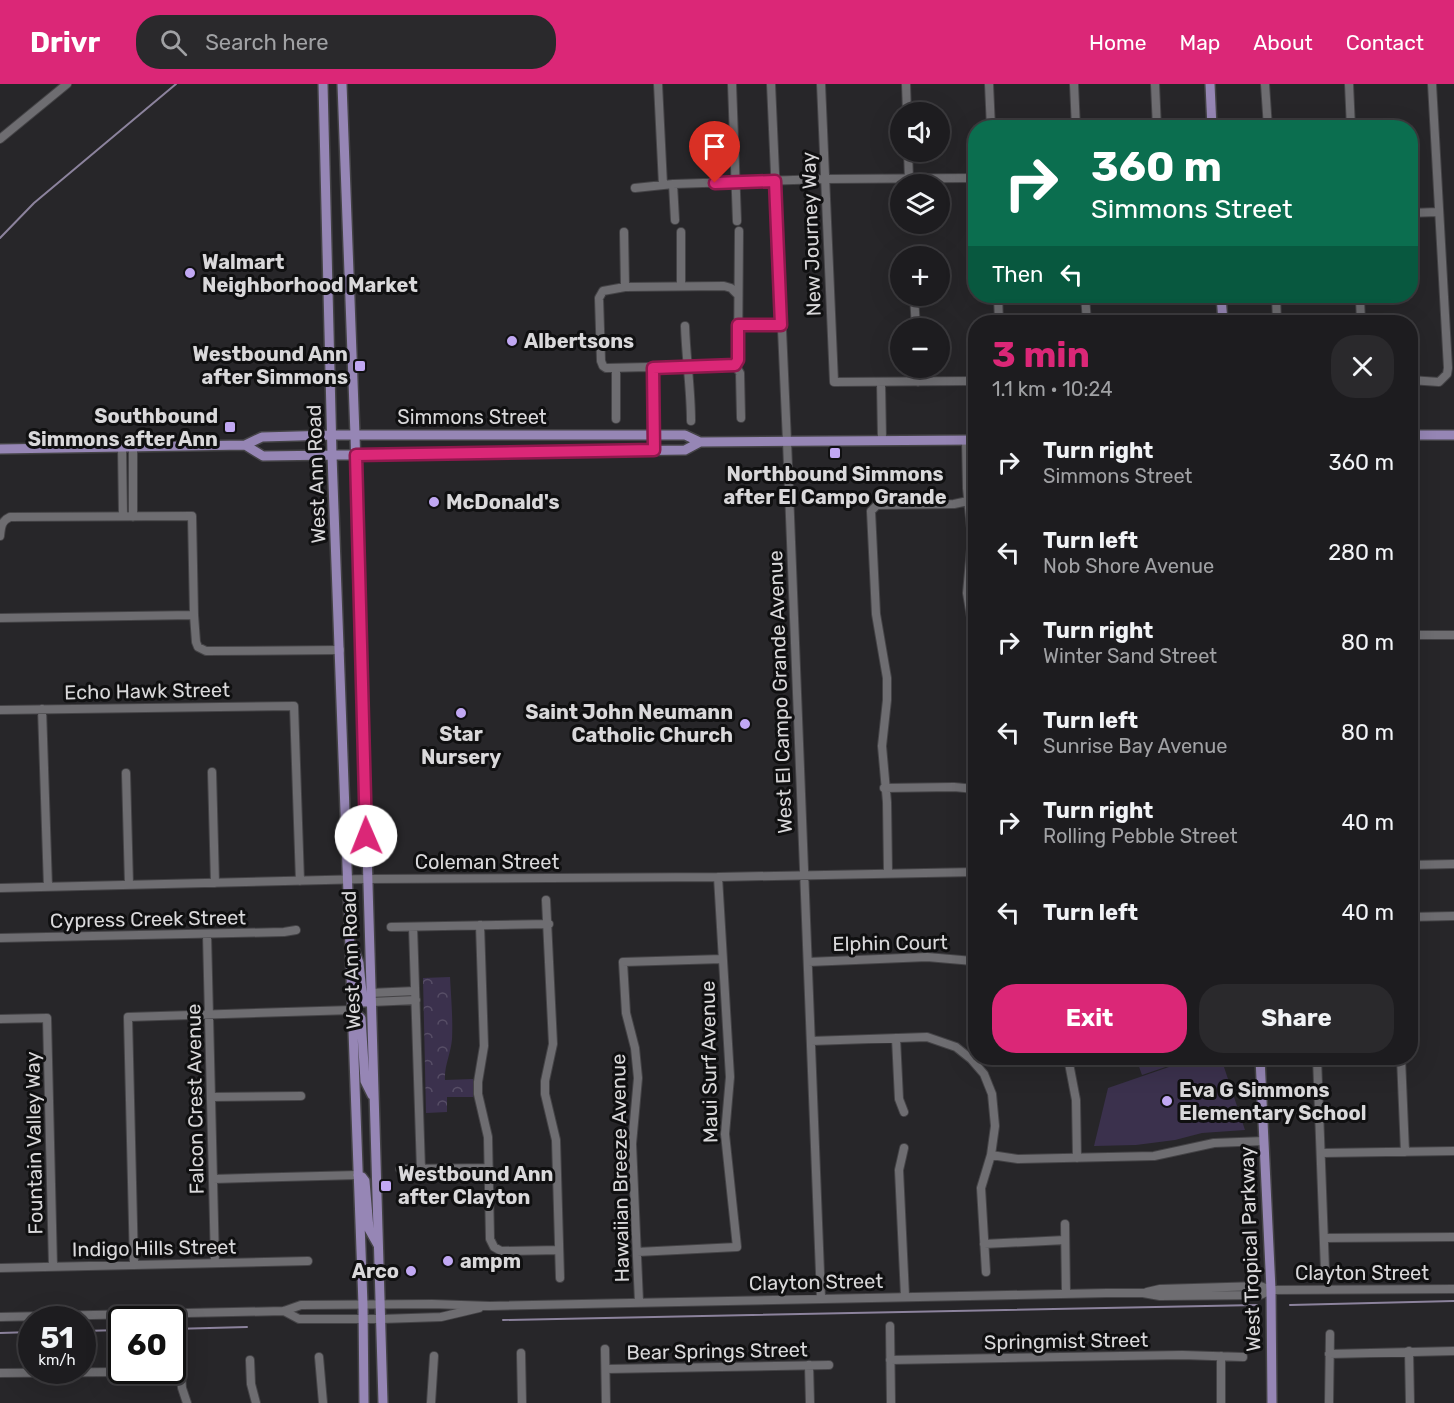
<!DOCTYPE html>
<meta charset="utf-8">
<style>
:root{--surface:#1d1c1f;--page:#2a292c;--text:#f1f3f6;--muted:#a0a1a4;--line:#3b3a3d;--accent:#db2777}
body{margin:0;font-family:Rubik,sans-serif;background:var(--page);color:var(--text);height:100vh;display:flex;flex-direction:column;font-size:22px;white-space:nowrap}
*{box-sizing:border-box;margin:0}
p{font-size:20px;color:var(--muted)}
.icon{flex:none;width:33px;height:33px;fill:none;stroke:currentColor;stroke-width:2;stroke-linecap:round;stroke-linejoin:round}
.map{position:relative;flex:1;overflow:hidden}
.drawer{position:absolute;left:968px;top:231px;width:450px;height:750px;display:flex;flex-direction:column;background:var(--surface);border-radius:24px;box-shadow:0 6px 24px #0002,0 0 0 2px var(--line)}
.drawer>*{flex:none}
.top-card{position:absolute;left:968px;top:36px;width:450px;height:183px;border-radius:24px;box-shadow:0 6px 24px #0002,0 0 0 2px var(--line);background:#0b6e4f;color:#fff;overflow:hidden}
.buttons{position:absolute;left:890px;top:18px;display:grid;gap:12px}
.buttons a{display:grid;place-items:center;width:60px;height:60px;border-radius:50%;background:var(--surface);box-shadow:0 6px 24px #0002,0 0 0 2px var(--line);font-size:30px}
.speed{position:absolute;left:18px;top:1222px;display:flex;gap:12px;font-size:30px;font-weight:700;text-align:center}
.speed>*{display:grid;place-content:center;width:78px;height:78px;border-radius:50%;background:var(--surface);box-shadow:0 6px 24px #0002,0 0 0 2px var(--line);line-height:1}
.speed small{font-size:15px;font-weight:400}
.speed .limit{border:3px solid #111;border-radius:9px;background:#fff;color:#111}
.pin{position:absolute;display:grid;place-items:center;width:51px;height:51px;color:#fff;margin:-62px -26px;border-radius:50% 50% 50% 0;rotate:-45deg;box-shadow:0 0 6px #0007}
.pin .icon{rotate:45deg}
.me{position:absolute;width:66px;margin:-33px;rotate:359deg;stroke-linejoin:round;filter:drop-shadow(0 0 4px #0008)}
.turn{display:flex;align-items:center;gap:21px;height:126px;padding:0 24px;font-size:27px}
.turn .icon{width:78px;height:78px;stroke-width:2.5}
.turn b{display:block;font-size:42px;line-height:51px}
.then{display:flex;align-items:center;height:57px;padding:0 24px;background:#0003;gap:12px;font-size:22px}
.round{display:grid;place-items:center;flex:none;width:63px;height:63px;border-radius:24px;background:var(--page)}
.head{display:flex;align-items:center;justify-content:space-between;height:102px;padding:0 24px}
h1{font-size:36px;font-weight:700;line-height:45px;color:var(--accent)}
.cta{display:flex;gap:12px;margin-top:auto;padding:12px 24px}
.cta a{flex:1;height:69px;border-radius:24px;background:var(--accent);color:#fff;font-size:24px;font-weight:700;line-height:69px;text-align:center}
.cta a+a{background:var(--page);color:var(--text)}
ul{padding:0;list-style:none}
li{display:flex;align-items:center;gap:18px;height:90px;padding:0 24px}
li div{flex:1}
li b{display:block;font-size:22px}
li em{font-style:normal}
header{display:flex;align-items:center;gap:36px;box-sizing:border-box;height:84px;padding:0 30px;background:var(--accent);color:#fff}
header strong{font-size:28px}
nav{display:flex;gap:33px;margin-inline-start:auto;font-size:21px}
.search{width:420px;height:54px;background:var(--page);display:flex;align-items:center;gap:15px;box-sizing:border-box;padding:0 21px;border-radius:24px;color:var(--muted);font-size:22px}
.map>svg:first-child{display:block}
.park{fill:url(#park-crowns)}
.pitch{fill:#3b314d}
.lines{fill:none;stroke-linecap:round;stroke-linejoin:round}
.stream{stroke:#8c839d;stroke-width:2}
.minor-casing{stroke:#444346;stroke-width:10}
.major-casing{stroke:#444346;stroke-width:12}
.minor{stroke:#6e6d71;stroke-width:8}
.major{stroke:#9686b5;stroke-width:9}
.route-casing{stroke:#8e194d;stroke-width:15}
.route{stroke:#db2777;stroke-width:10}
.poi-dot{fill:#c1a8f3;stroke:#101011;stroke-width:2}
.labels{text-anchor:middle;dominant-baseline:central;stroke-width:6;stroke-linejoin:round;paint-order:stroke}
.street-label{font-size:20px;fill:#d9d8da;stroke:#101011}
.poi-label{font-size:20px;font-weight:bold;fill:#d9d8da;stroke:#101011;text-anchor:start}
</style>
<header>
<strong>Drivr</strong>
<div class="search"><svg class="icon" aria-label="search" viewBox="0 0 24 24"><circle cx="10" cy="10" r="6"/><path d="M15 15l6 6"/></svg>Search here</div>
<nav><a>Home</a><a>Map</a><a>About</a><a>Contact</a></nav>
</header>
<div class="map">
<svg width="1454" height="1319" viewBox="0 0 1454 1319">
<defs>
<pattern id="park-crowns" width="20" height="18" patternUnits="userSpaceOnUse" patternTransform="scale(1.5)"><rect width="20" height="18" fill="#3b314d"/><path d="M2 6a3 3 0 1 1 6 0M12 15a3 3 0 1 1 6 0" fill="none" stroke="#574e66"/></pattern>
</defs>
<rect width="100%" height="100%" fill="#272629"/>
<path class="park" d="M450,893c1,20 3,41 2,62 -1,14 -8,27 -7,41l28,-1v18h-26v15l-21,1 -3,-135z
M1136,974h43l1,4 -38,13z"/>
<path class="pitch" d="M1195,974h26l24,72 -43,3 -27,7 -39,5 -42,1 14,-58z"/>
<g class="lines">
<path class="stream" d="M0,154l34,-35 142,-119
M1290,1221l164,-4
M503,1236l754,-15
M172,1245l75,-2
M82,1247l40,-1
M0,1249l32,-1"/>
<g class="minor-casing">
<path id="minor" d="M658,0l5,101
M732,0l5,137
M771,0l16,357 34,857
M821,0l13,298 141,-1
M906,0l1,28
M989,0l2,44
M1074,0l2,44
M1155,0l2,44
M1265,0l3,44
M1349,0l2,44
M0,55l67,-55
M908,68l1,27
M673,100l2,36
M635,104l38,-4 152,-5 150,-1
M1410,129l28,-1
M624,148l1,55
M681,202v-54
M914,212l2,32
M998,212l1,26
M1085,212l2,26
M1276,212l1,26
M1086,215l80,-2
M1360,215l1,23
M738,241h43
M685,242c1,32 6,63 6,95
M735,281l-129,3 -3,-2 -2,-5 -2,-63 4,-7 22,-4 99,-1 7,2 6,6
M735,281l3,-5 1,-129
M735,281l5,8 1,45
M616,284v51
M653,284l1,82
M918,284v14
M1410,296l29,2 8,-8 1,-6 -16,-284
M881,298l1,58
M966,356l1,48 5,50 -5,55 8,48
M122,363l1,69
M133,363v70
M0,452c1,-9 1,-15 10,-19l182,-1 2,99 2,27 2,5 8,4 134,-1
M0,534l194,-3
M1410,551h44
M42,625l6,178
M0,626l294,-4 6,175
M212,688l3,111
M126,689l3,112
M884,704l70,-1 21,2
M1410,781l44,-1
M888,789l-1,-71 -5,-56 5,-46v-22l-11,-64 -5,-103 6,-6 77,-1 14,-3
M0,804l366,-9 352,-2 257,-5
M546,816l7,144 -8,37v13l11,46 4,138
M1410,833l44,-1
M480,841l4,121 -6,36v12l10,43 2,102 4,8 7,4 58,-1
M391,843l158,-3
M413,843l8,243
M207,851l8,328
M0,854l284,-6 12,-2
M808,878l119,-5 46,4
M370,909l45,-2
M371,918l45,-2
M0,935l47,-1 6,249
M896,954l3,61 5,13
M811,957l116,-4 29,10 15,12 13,15 8,20 3,32 -4,29 -10,33 5,84
M1068,974l8,42 1,58
M1317,974l8,212
M1401,974l4,94
M211,1013l90,-1
M904,1064l-5,22 6,126
M1321,1069l133,-2
M991,1071l27,4 136,-3 60,-13 50,-2
M400,1085l89,-1
M213,1095l145,-4
M1065,1140l1,69
M1324,1154l130,-1
M984,1160l81,-4
M637,1168l100,-5 -12,-113 5,-57 -12,-200
M134,1181l-6,-248 224,-7
M0,1184l308,-7
M1147,1208l13,-3 100,-3 11,4 183,-1
M639,1218l-7,-158 6,-66 -3,-30 -9,-35 -3,-51 99,-3
M284,1227l15,8h82l60,-2 38,-9
M0,1233l284,-6 17,-6 131,-1 58,2 617,-13h36l17,3 100,-1 11,-5
M890,1242l1,77
M605,1265l1,54
M1409,1267l1,52
M521,1269l1,50
M1329,1270l125,-3
M1221,1272v47
M319,1273l4,46
M250,1276l1,24 5,19
M890,1276l292,-5 61,2
M180,1277l2,27 5,15
M809,1281l1,38
M606,1285l223,-4
M0,1289l120,-1
M431,1319l3,-47
M1329,1319l1,-69"/>
</g>
<g class="major-casing">
<path id="major" d="M323,0l9,371 31,850 1,98
M342,0l13,351 28,968
M1210,0l2,44
M1221,212l2,26
M1410,351h44
M245,361l18,11 422,-6 15,-8 275,-2
M0,365l245,-4 17,-8 70,-2h353l15,7
M353,862l6,17 4,39h8
M352,926l9,8 4,63 7,14
M1260,974l11,232 1,113
M358,1091l4,2 3,4 4,48 9,16"/>
</g>
<use href="#minor" class="minor"/>
<use href="#major" class="major"/>
</g>
<g class="lines">
<g class="route-casing">
<path id="route" d="M366,752l-10,-381 298,-5 -1,-82 82,-3 3,-5v-35h43l-6,-144 -60,2"/>
</g>
<use href="#route" class="route"/>
</g>
<g class="poi-dot">
<circle cx="190" cy="189" r="6"/>
<circle cx="512" cy="257" r="6"/>
<rect x="354" y="276" width="12" height="12" rx="3"/>
<rect x="224" y="337" width="12" height="12" rx="3"/>
<rect x="829" y="363" width="12" height="12" rx="3"/>
<circle cx="434" cy="418" r="6"/>
<circle cx="461" cy="629" r="6"/>
<circle cx="745" cy="640" r="6"/>
<circle cx="1167" cy="1017" r="6"/>
<rect x="380" y="1096" width="12" height="12" rx="3"/>
<circle cx="448" cy="1177" r="6"/>
<circle cx="411" cy="1187" r="6"/>
</g>
<g class="labels">
<g class="street-label">
<text transform="translate(811 150) rotate(-92)">New Journey Way</text>
<text x="472" y="333">Simmons Street</text>
<text transform="translate(316 390) rotate(-92)">West Ann Road</text>
<text transform="translate(147 607) rotate(-1)">Echo Hawk Street</text>
<text transform="translate(780 608) rotate(-92)">West El Campo Grande Avenue</text>
<text x="487" y="778">Coleman Street</text>
<text transform="translate(148 835) rotate(-1)">Cypress Creek Street</text>
<text transform="translate(890 859) rotate(-1)">Elphin Court</text>
<text transform="translate(351 876) rotate(-92)">West Ann Road</text>
<text transform="translate(709 978) rotate(-91)">Maui Surf Avenue</text>
<text transform="translate(195 1015) rotate(-91)">Falcon Crest Avenue</text>
<text transform="translate(34 1059) rotate(-91)">Fountain Valley Way</text>
<text transform="translate(620 1084) rotate(-91)">Hawaiian Breeze Avenue</text>
<text transform="translate(154 1164) rotate(-1)">Indigo Hills Street</text>
<text transform="translate(1250 1165) rotate(-92)">West Tropical Parkway</text>
<text x="1362" y="1189">Clayton Street</text>
<text transform="translate(816 1198) rotate(-1)">Clayton Street</text>
<text transform="translate(1066 1257) rotate(-1)">Springmist Street</text>
<text transform="translate(717 1267) rotate(-1)">Bear Springs Street</text>
</g>
<g class="poi-label">
<text x="202" y="178">Walmart<tspan x="202" dy="23">Neighborhood Market</tspan></text>
<text x="524" y="257">Albertsons</text>
<text x="348" y="270" text-anchor="end">Westbound Ann<tspan x="348" dy="23">after Simmons</tspan></text>
<text x="218" y="332" text-anchor="end">Southbound<tspan x="218" dy="23">Simmons after Ann</tspan></text>
<text x="835" y="390" text-anchor="middle">Northbound Simmons<tspan x="835" dy="23">after El Campo Grande</tspan></text>
<text x="446" y="418">McDonald's</text>
<text x="733" y="628" text-anchor="end">Saint John Neumann<tspan x="733" dy="23">Catholic Church</tspan></text>
<text x="461" y="650" text-anchor="middle">Star<tspan x="461" dy="23">Nursery</tspan></text>
<text x="1179" y="1006">Eva G Simmons<tspan x="1179" dy="23">Elementary School</tspan></text>
<text x="398" y="1090">Westbound Ann<tspan x="398" dy="23">after Clayton</tspan></text>
<text x="460" y="1177">ampm</text>
<text x="399" y="1187" text-anchor="end">Arco</text>
</g>
</g>
</svg>
<div class="buttons">
<a><svg class="icon" aria-label="sound" viewBox="0 0 24 24"><path d="M4 9h4l5-4v14l-5-4H4zM17 9q2 3 0 6"/></svg></a>
<a><svg class="icon" aria-label="layers" viewBox="0 0 24 24"><path d="M12 4l9 5-9 5-9-5zM3 14l9 5 9-5"/></svg></a>
<a>+</a>
<a>−</a>
</div>
<div class="speed"><div>51<small>km/h</small></div><div class="limit">60</div></div>
<div class="pin" style="left:715px;top:99px;background:#d93025"><svg class="icon" aria-label="arrive" viewBox="0 0 24 24"><path d="M6 21V4h12l-3 4 3 4H6"/></svg></div>
<svg class="me" style="left:366px;top:752px" viewBox="-20 -20 40 40"><circle r="19" fill="#fff"/><path d="M0-13L10 11 0 6-10 11z" fill="#db2777"/></svg>
<div class="top-card">
<div class="turn"><svg class="icon" aria-label="right" viewBox="0 0 24 24"><path d="M7 20v-9h11M14 6l5 5-5 5"/></svg><div><b>360 m</b>Simmons Street</div></div>
<div class="then">Then<svg class="icon" aria-label="left" viewBox="0 0 24 24"><path d="M17 20v-9H6M10 6l-5 5 5 5"/></svg></div>
</div>
<section class="drawer">
<div class="head"><div><h1>3 min</h1><p>1.1 km · 10:24</p></div><a class="round"><svg class="icon" aria-label="close" viewBox="0 0 24 24"><path d="M6 6l12 12M18 6L6 18"/></svg></a></div>
<ul>
<li><svg class="icon" aria-label="right" viewBox="0 0 24 24"><path d="M7 20v-9h11M14 6l5 5-5 5"/></svg><div><b>Turn right</b><p>Simmons Street</p></div><em>360 m</em></li>
<li><svg class="icon" aria-label="left" viewBox="0 0 24 24"><path d="M17 20v-9H6M10 6l-5 5 5 5"/></svg><div><b>Turn left</b><p>Nob Shore Avenue</p></div><em>280 m</em></li>
<li><svg class="icon" aria-label="right" viewBox="0 0 24 24"><path d="M7 20v-9h11M14 6l5 5-5 5"/></svg><div><b>Turn right</b><p>Winter Sand Street</p></div><em>80 m</em></li>
<li><svg class="icon" aria-label="left" viewBox="0 0 24 24"><path d="M17 20v-9H6M10 6l-5 5 5 5"/></svg><div><b>Turn left</b><p>Sunrise Bay Avenue</p></div><em>80 m</em></li>
<li><svg class="icon" aria-label="right" viewBox="0 0 24 24"><path d="M7 20v-9h11M14 6l5 5-5 5"/></svg><div><b>Turn right</b><p>Rolling Pebble Street</p></div><em>40 m</em></li>
<li><svg class="icon" aria-label="left" viewBox="0 0 24 24"><path d="M17 20v-9H6M10 6l-5 5 5 5"/></svg><div><b>Turn left</b></div><em>40 m</em></li>
</ul>
<div class="cta"><a>Exit</a><a>Share</a></div>
</section>
</div>
